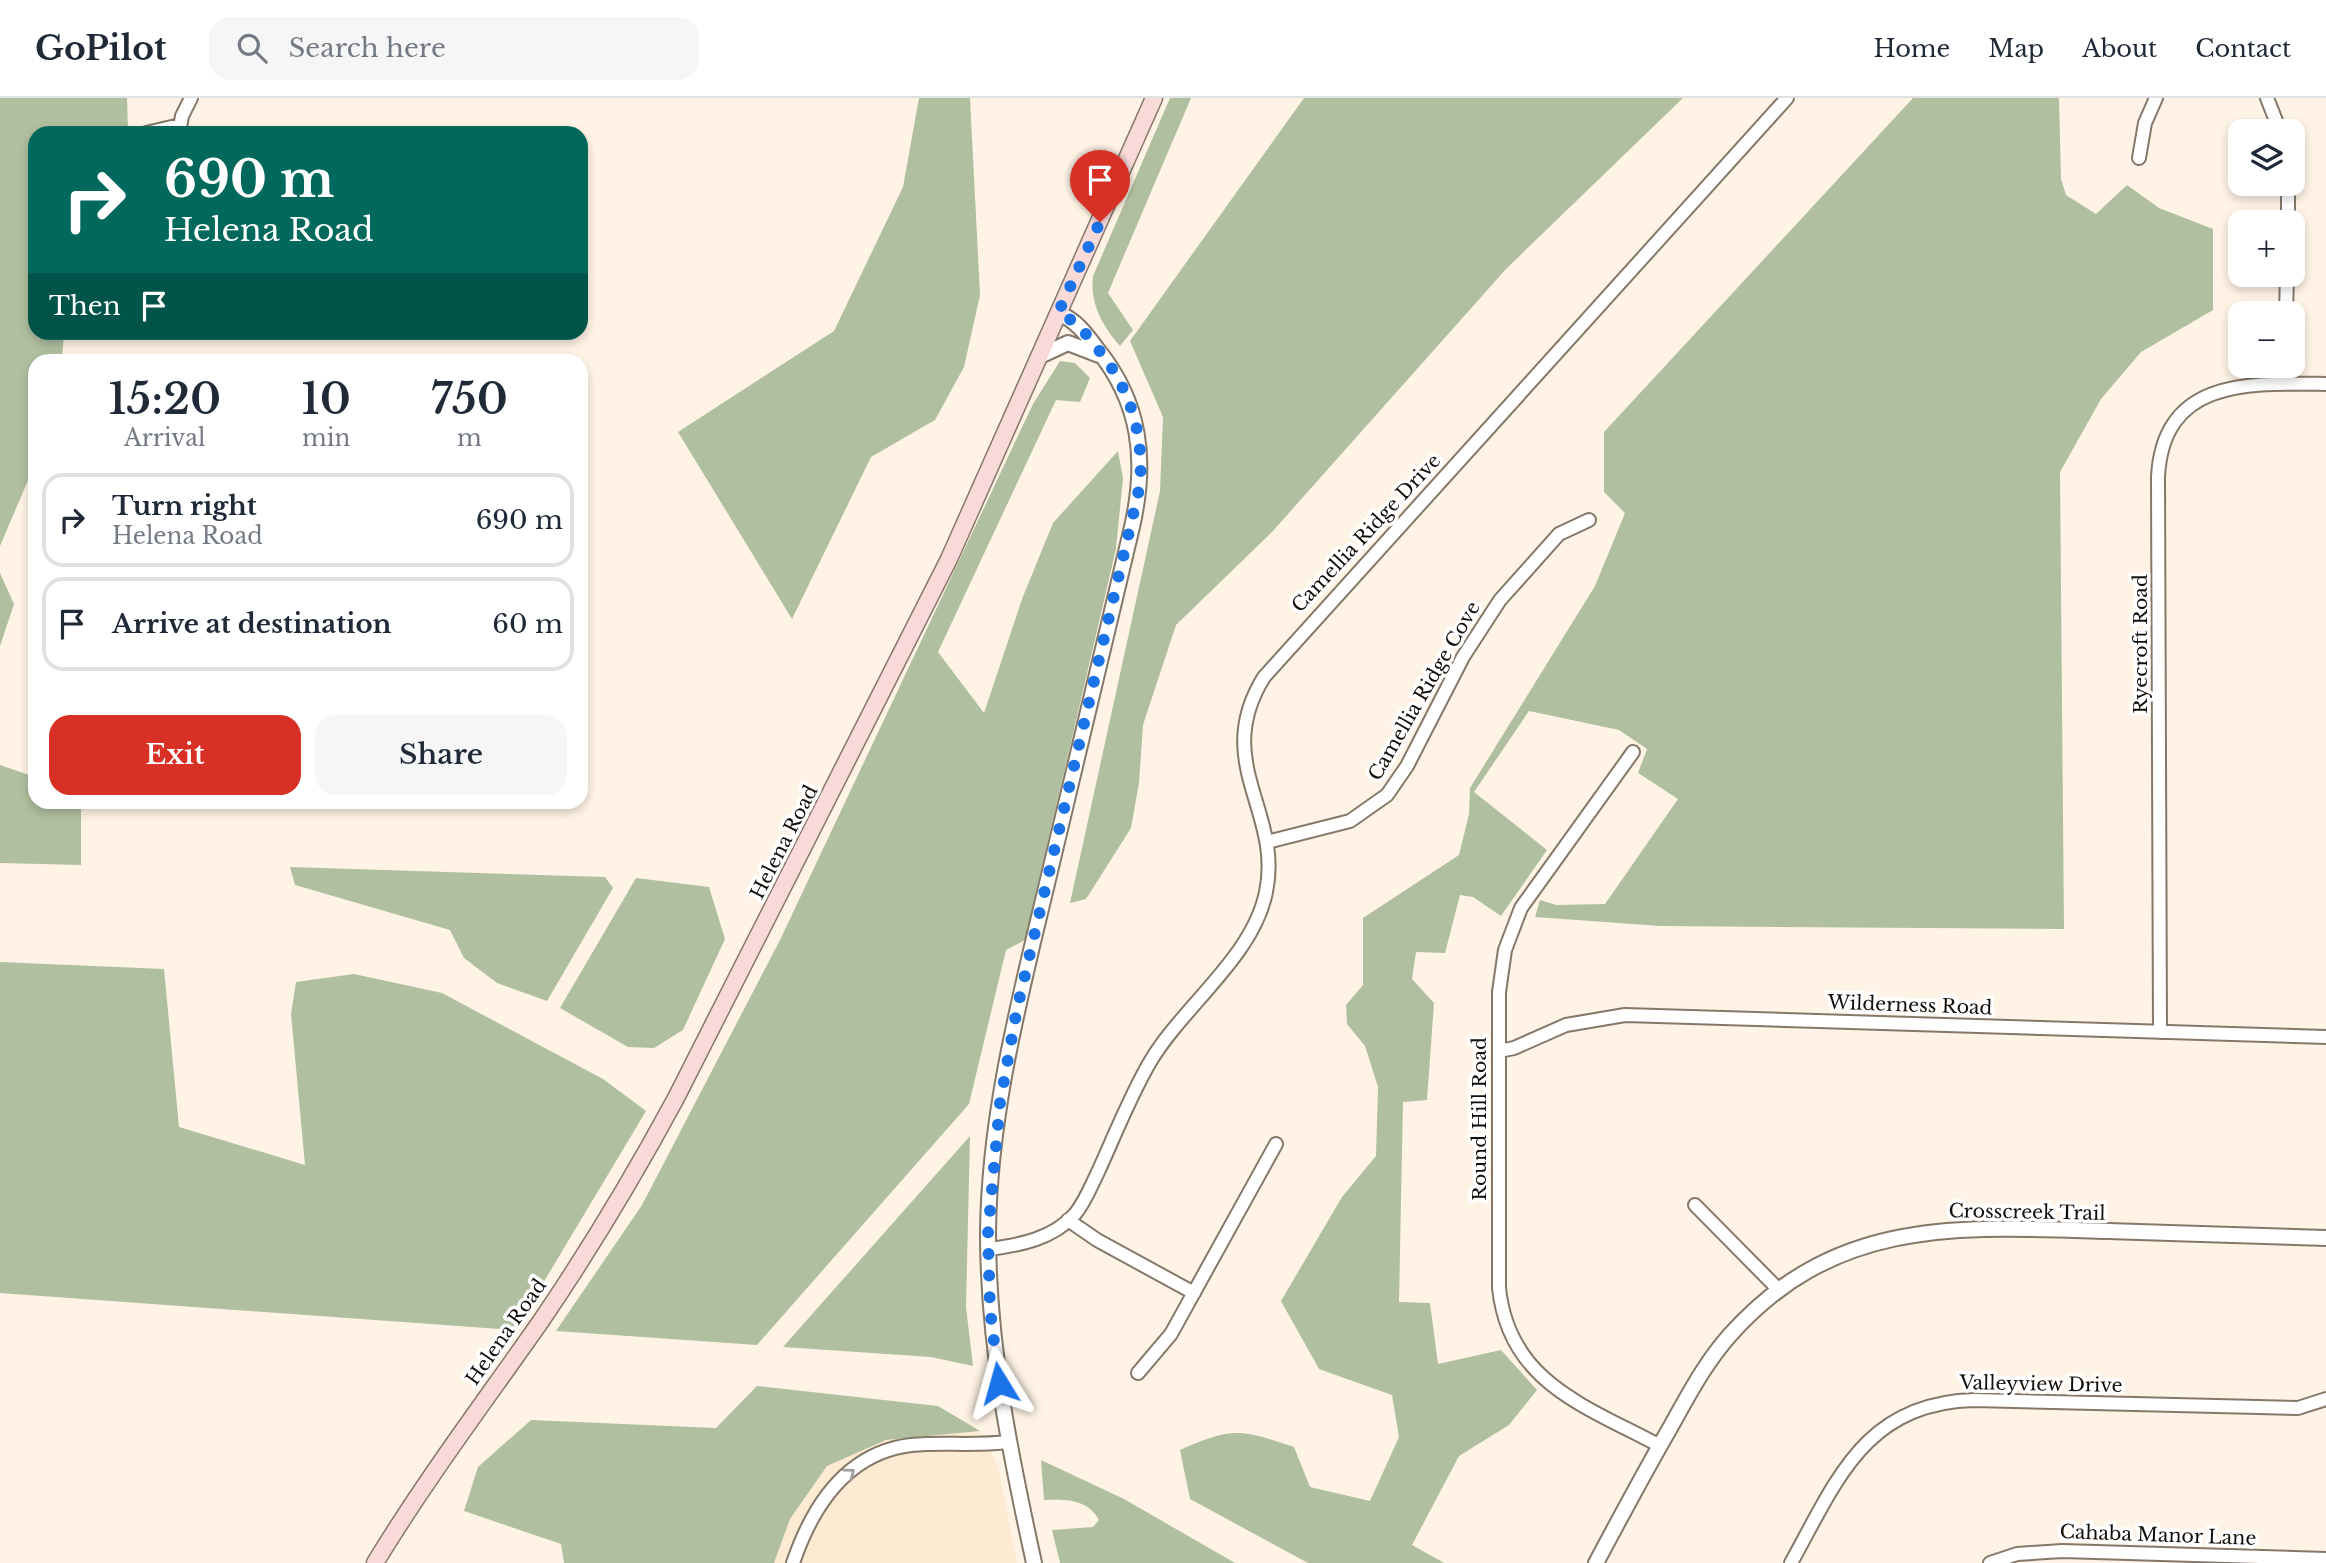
<!DOCTYPE html>
<meta charset="utf-8">
<style>
:root{--surface:#fff;--page:#f6f6f7;--text:#1f2937;--muted:#747a83;--line:#e0e1e3;--accent:#d93025}
body{margin:0;font-family:"Libre Baskerville",serif;background:var(--page);color:var(--text);height:100vh;display:flex;flex-direction:column;font-size:26px;white-space:nowrap}
*{box-sizing:border-box;margin:0}
p{font-size:23px;color:var(--muted)}
.icon{flex:none;width:38px;height:38px;fill:none;stroke:currentColor;stroke-width:2;stroke-linecap:round;stroke-linejoin:round}
.map{position:relative;flex:1;overflow:hidden}
.side{position:absolute;left:28px;top:256px;width:560px;height:455px;display:flex;flex-direction:column;background:var(--surface);border-radius:21px;box-shadow:0 4px 10px #0003}
.side>*{flex:none}
.hud{position:absolute;left:28px;top:28px;width:560px;height:214px;border-radius:21px;box-shadow:0 4px 10px #0003;background:#00695c;color:#fff;overflow:hidden}
.tools{position:absolute;left:2228px;top:21px;display:grid;gap:14px}
.tools a{display:grid;place-items:center;width:77px;height:77px;border-radius:14px;background:var(--surface);box-shadow:0 4px 10px #0003;font-size:35px}
.pin{position:absolute;display:grid;place-items:center;width:60px;height:60px;color:#fff;margin:-72px -30px;border-radius:50% 50% 50% 0;rotate:-45deg;box-shadow:0 0 7px #0007}
.pin .icon{rotate:45deg}
.me{position:absolute;width:77px;margin:-38px;rotate:352deg;stroke-linejoin:round;filter:drop-shadow(0 0 5px #0008)}
.turn{display:flex;align-items:center;gap:24px;height:147px;padding:0 21px;font-size:32px}
.turn .icon{width:91px;height:91px;stroke-width:2.5}
.turn b{display:block;font-size:49px;line-height:60px}
.then{display:flex;align-items:center;height:66px;padding:0 21px;background:#0003;gap:14px;font-size:26px}
.eta{display:flex;justify-content:space-evenly;align-items:center;height:119px;text-align:center}
.eta b{font-size:42px;font-weight:600;line-height:49px}
.button{display:flex;gap:14px;margin-top:auto;padding:14px 21px}
.button a{flex:1;height:80px;border-radius:21px;background:var(--accent);color:#fff;font-size:28px;font-weight:600;line-height:80px;text-align:center}
.button a+a{background:var(--page);color:var(--text)}
ul{padding:0;list-style:none}
li{display:flex;align-items:center;gap:21px;height:94px;margin:0 14px 10px;padding:0 7px;border:4px solid var(--line);border-radius:21px}
li div{flex:1}
li b{display:block;font-size:26px}
li em{font-style:normal}
header{display:flex;align-items:center;gap:42px;box-sizing:border-box;height:98px;padding:0 35px;background:var(--surface);border-bottom:2px solid var(--line)}
header strong{font-size:33px}
nav{display:flex;gap:38px;margin-inline-start:auto;font-size:24px}
.search{width:490px;height:63px;background:var(--page);display:flex;align-items:center;gap:18px;box-sizing:border-box;padding:0 24px;border-radius:21px;color:var(--muted);font-size:26px}
.map>svg:first-child{display:block}
.built{fill:#fdead2}
.forest{fill:#b0bf9f}
.lines{fill:none;stroke-linecap:round;stroke-linejoin:round}
.minor-casing{stroke:#857869;stroke-width:16}
.tertiary-casing{stroke:#857869;stroke-width:18}
.secondary-casing{stroke:#857869;stroke-width:19}
.minor{stroke:#fff;stroke-width:12}
.tertiary{stroke:#fff;stroke-width:14}
.secondary{stroke:#fadad9;stroke-width:16}
.oneway{stroke:#a19f9d}
.route{stroke:#1a73e8;stroke-width:12;stroke-dasharray:0 21.6}
.labels{text-anchor:middle;dominant-baseline:central;stroke-width:7;stroke-linejoin:round;paint-order:stroke}
.street-label{font-size:19px;fill:#130e09;stroke:#fff}
</style>
<header>
<strong>GoPilot</strong>
<div class="search"><svg class="icon" aria-label="search" viewBox="0 0 24 24"><circle cx="10" cy="10" r="6"/><path d="M15 15l6 6"/></svg>Search here</div>
<nav><a>Home</a><a>Map</a><a>About</a><a>Contact</a></nav>
</header>
<div class="map">
<svg width="2326" height="1465" viewBox="0 0 2326 1465">
<rect width="100%" height="100%" fill="#fff3e5"/>
<path class="built" d="M980,1333l18,35 19,97h-243l16,-44 37,-53 59,-26z"/>
<path class="forest" d="M0,0h127l1,31 -1,4h-92v199l29,1 -2,27h-27v104l-35,82z
M919,0h51l10,197 -16,72 -29,53 -64,37 -79,162 -114,-187 156,-101 69,-144z
M1170,0h21l-83,195 25,37 -13,16c-18,-21 -30,-42 -27,-70z
M1304,0h379l-177,171 -234,263 -96,93 -33,100 -4,58 -8,45 -45,71 -16,4 90,-412 3,-74 -33,-76z
M1913,0h146l2,81 5,16 30,19 31,-29 32,23 54,21v81l-72,42 -40,47 -41,73 4,457 -404,-3 -125,-9 5,-17 16,5 49,-1 73,-105 -40,-26 9,-24 -28,-19 -90,-19 -55,81 73,58 -46,66 -28,-19 -13,-2 -15,58 -29,-1 -4,27 22,24 -7,97 -24,2 -4,200 31,1 8,61 63,-14 36,40 -28,35 -50,31 -47,89 32,18h-136l-118,-64 -10,-49c53,-23 60,-21 114,-3l16,40 60,14 29,-64 -7,-42 -73,-26 -38,-68 61,-104 34,-41 2,-69 -13,-41 -18,-22 -1,-19 17,-20v-67l96,-63 10,-41 1,-26 125,-202 30,-73 -21,-21v-60z
M1060,263l15,2 15,15 -10,24 -24,-2 -118,252 46,61 38,-114 31,-76 65,-72 5,27 -7,71 -91,391 -19,10 -37,154 -212,241 -201,-14 86,-126 138,-265 253,-536z
M0,475l14,31 -14,42z
M0,667l35,12v25h46v63l-81,-2z
M290,769l315,10 8,11 -66,113 -50,-18 -33,-25 -14,-28 -155,-45z
M636,780l73,9 16,52 -42,91 -29,18 -26,-1 -68,-39z
M0,864l164,7 15,158 126,38 -14,-151 5,-32 58,-8 88,19 161,86 43,32 -131,219 -515,-37z
M970,1038l-4,171 7,59 -42,-9 -148,-10z
M757,1288l181,20 42,25 -94,9 -59,26 -37,53 -16,44h-210l-3,-19 -97,-33 14,-44 53,-47 185,8z
M1041,1362l83,39 111,64h-175l-8,-33 41,-3 6,-7c-11,-21 -33,-21 -55,-20z"/>
<g class="lines">
<g class="minor-casing">
<path id="minor" d="M2267,0l13,33
M146,35l34,-8
M179,35l3,-17 9,-18
M2139,60l6,-35 11,-25
M2288,86v38
M2286,215l1,-38
M2283,285l1,-17
M1633,654l-112,156 -16,42 -6,42v296c10,95 87,118 161,158
M1267,744l83,-21 37,-26 20,-29 56,-109 37,-57 59,-66 30,-14
M2160,934l-2,-555c5,-100 94,-94 168,-93
M1499,953l15,-3 52,-23 59,-10 701,22
M1695,1107l84,85
M1068,1122l29,20 97,53
M989,1151c31,-4 64,-10 86,-35 10,-12 16,-28 23,-42 17,-37 32,-76 52,-110 33,-56 103,-105 116,-170 17,-80 -55,-130 -2,-215l523,-579
M1138,1275l33,-39 105,-190
M793,1465c19,-56 53,-110 118,-118 32,-3 65,1 97,-3
M1791,1465c46,-83 74,-160 183,-163l324,8 28,-9
M1990,1465l27,-9 45,-3 264,8"/>
</g>
<g class="tertiary-casing">
<path id="tertiary" d="M1040,258l28,-13 31,12
M1034,1465c-24,-110 -46,-217 -46,-330 1,-117 31,-232 58,-345 28,-120 57,-240 86,-361 15,-66 9,-124 -35,-178 -11,-15 -21,-29 -39,-36
M1596,1465c24,-45 48,-90 74,-135 18,-32 35,-65 60,-93 107,-120 233,-108 378,-104 73,3 145,4 218,7"/>
</g>
<g class="secondary-casing">
<path id="secondary" d="M375,1465c51,-84 110,-162 166,-242 49,-72 94,-147 135,-223l273,-539 205,-461"/>
</g>
<use href="#minor" class="minor"/>
<use href="#tertiary" class="tertiary"/>
<use href="#secondary" class="secondary"/>
</g>
<defs><path id="oneway-chevron" d="M-2-3.5L2.5 0L-2 3.5" fill="none" stroke-width="1.6" stroke-linecap="round" stroke-linejoin="round" transform="scale(1.75)"/></defs>
<use class="oneway" href="#oneway-chevron" transform="translate(850 1375) rotate(-37)"/>
<g class="lines">
<path class="route" d="M999,1285l-9,-74 -2,-76 12,-130 17,-94 123,-524c4,-52 -10,-96 -42,-136 -12,-15 -22,-29 -40,-36l42,-91"/>
</g>
<g class="labels">
<g class="street-label">
<text transform="translate(1366 435) rotate(-47)">Camellia Ridge Drive</text>
<text transform="translate(2140 546) rotate(-90)">Ryecroft Road</text>
<text transform="translate(1424 593) rotate(-60)">Camellia Ridge Cove</text>
<text transform="translate(784 744) rotate(-63)">Helena Road</text>
<text transform="translate(1910 907) rotate(2)">Wilderness Road</text>
<text transform="translate(1479 1021) rotate(-90)">Round Hill Road</text>
<text transform="translate(2027 1114) rotate(1)">Crosscreek Trail</text>
<text transform="translate(506 1234) rotate(-55)">Helena Road</text>
<text transform="translate(2041 1286) rotate(1)">Valleyview Drive</text>
<text transform="translate(2158 1437) rotate(2)">Cahaba Manor Lane</text>
</g>
</g>
</svg>
<div class="tools">
<a><svg class="icon" aria-label="layers" viewBox="0 0 24 24"><path d="M12 4l9 5-9 5-9-5zM3 14l9 5 9-5"/></svg></a>
<a>+</a>
<a>−</a>
</div>
<div class="pin" style="left:1100px;top:124px;background:#d93025"><svg class="icon" aria-label="arrive" viewBox="0 0 24 24"><path d="M6 21V4h12l-3 4 3 4H6"/></svg></div>
<svg class="me" style="left:999px;top:1285px" viewBox="-20 -20 40 40"><path d="M0-17L14 15 0 8-14 15z" fill="#1a73e8" stroke="#fff" stroke-width="4"/></svg>
<div class="hud">
<div class="turn"><svg class="icon" aria-label="right" viewBox="0 0 24 24"><path d="M7 20v-9h11M14 6l5 5-5 5"/></svg><div><b>690 m</b>Helena Road</div></div>
<div class="then">Then<svg class="icon" aria-label="arrive" viewBox="0 0 24 24"><path d="M6 21V4h12l-3 4 3 4H6"/></svg></div>
</div>
<section class="side">
<div class="eta">
<div><b>15:20</b><p>Arrival</p></div>
<div><b>10</b><p>min</p></div>
<div><b>750</b><p>m</p></div>
</div>
<ul>
<li><svg class="icon" aria-label="right" viewBox="0 0 24 24"><path d="M7 20v-9h11M14 6l5 5-5 5"/></svg><div><b>Turn right</b><p>Helena Road</p></div><em>690 m</em></li>
<li><svg class="icon" aria-label="arrive" viewBox="0 0 24 24"><path d="M6 21V4h12l-3 4 3 4H6"/></svg><div><b>Arrive at destination</b></div><em>60 m</em></li>
</ul>
<div class="button"><a>Exit</a><a>Share</a></div>
</section>
</div>
